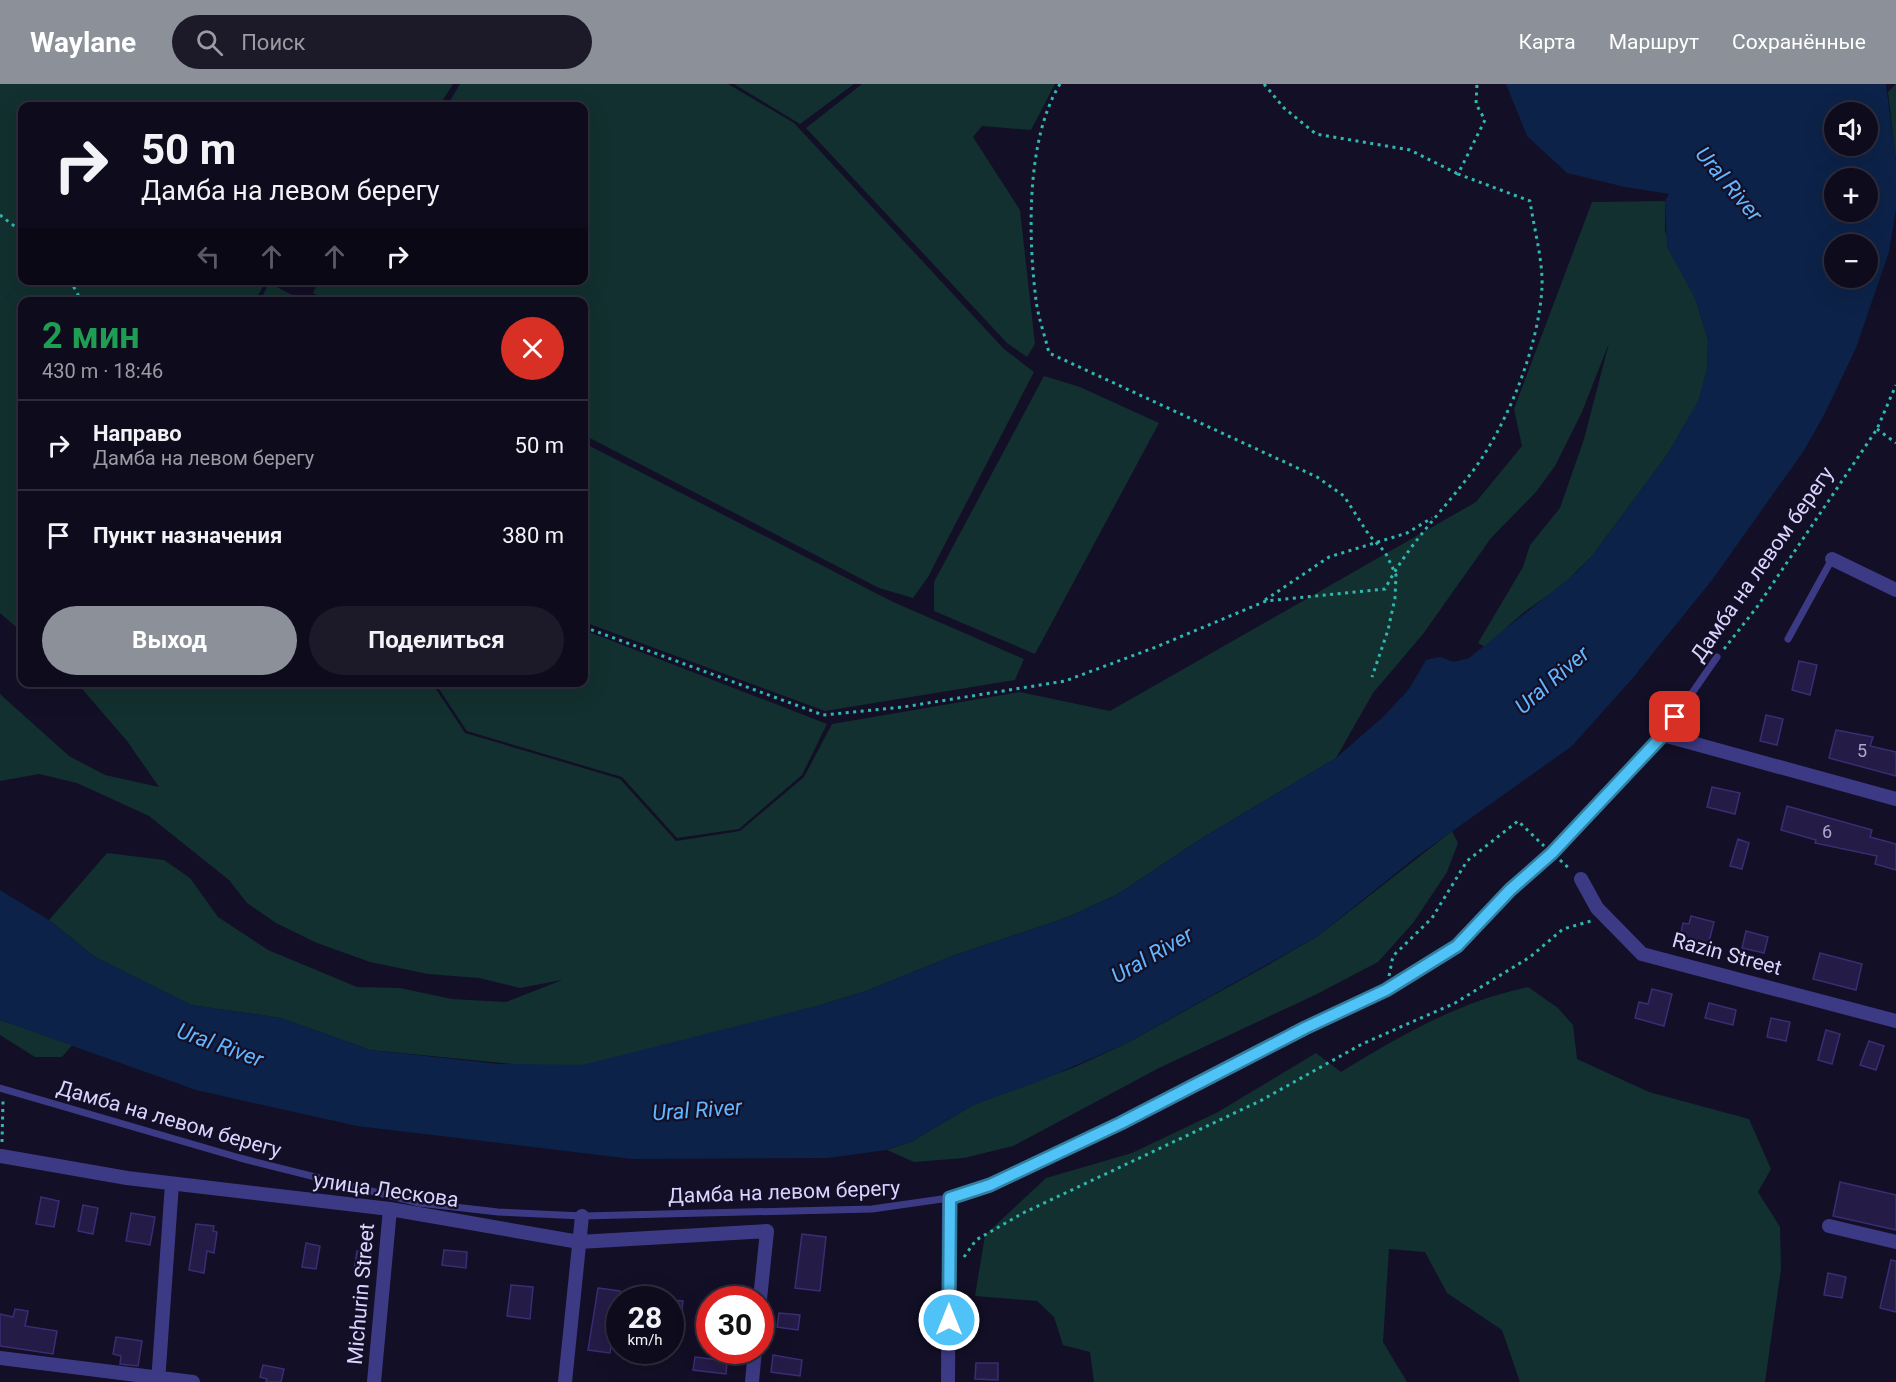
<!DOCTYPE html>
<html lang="ru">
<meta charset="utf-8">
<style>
:root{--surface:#0e0b1c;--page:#1c1929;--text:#f1f3f6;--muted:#9b9ba3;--line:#2e2b3b;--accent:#8c9099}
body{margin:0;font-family:Roboto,sans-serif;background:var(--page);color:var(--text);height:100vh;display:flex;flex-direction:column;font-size:22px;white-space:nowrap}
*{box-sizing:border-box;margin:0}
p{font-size:20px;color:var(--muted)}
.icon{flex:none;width:33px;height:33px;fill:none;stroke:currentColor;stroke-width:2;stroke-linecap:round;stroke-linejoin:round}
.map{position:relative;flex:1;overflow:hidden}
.panel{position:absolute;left:18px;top:213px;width:570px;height:390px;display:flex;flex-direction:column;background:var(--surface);border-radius:12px;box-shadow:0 6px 24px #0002,0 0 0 2px var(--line)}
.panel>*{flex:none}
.banner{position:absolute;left:18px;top:18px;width:570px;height:183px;border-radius:12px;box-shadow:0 6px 24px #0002,0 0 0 2px var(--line);background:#0e0b1c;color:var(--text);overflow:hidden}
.fabs{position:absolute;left:1824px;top:18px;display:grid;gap:12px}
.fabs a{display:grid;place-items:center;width:54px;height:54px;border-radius:50%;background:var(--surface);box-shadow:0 6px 24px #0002,0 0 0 2px var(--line);font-size:30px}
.speed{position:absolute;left:606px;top:1202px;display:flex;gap:12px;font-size:30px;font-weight:700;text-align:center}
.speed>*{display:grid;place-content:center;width:78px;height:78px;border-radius:50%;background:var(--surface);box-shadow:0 6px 24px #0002,0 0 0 2px var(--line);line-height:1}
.speed small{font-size:15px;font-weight:400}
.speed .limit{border:9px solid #d22;background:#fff;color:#111}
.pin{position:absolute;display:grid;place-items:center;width:51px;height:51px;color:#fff;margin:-26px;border-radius:12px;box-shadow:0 3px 9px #0006}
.me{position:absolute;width:66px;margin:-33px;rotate:0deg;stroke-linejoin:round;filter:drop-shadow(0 0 4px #0008)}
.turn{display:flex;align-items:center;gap:21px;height:126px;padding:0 24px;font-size:27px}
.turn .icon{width:78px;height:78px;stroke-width:2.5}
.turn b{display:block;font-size:42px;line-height:51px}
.lanes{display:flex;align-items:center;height:57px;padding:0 24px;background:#0003;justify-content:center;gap:30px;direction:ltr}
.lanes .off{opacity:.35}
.round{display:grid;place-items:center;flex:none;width:63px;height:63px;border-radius:32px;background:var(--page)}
.headline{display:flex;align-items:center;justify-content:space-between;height:102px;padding:0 24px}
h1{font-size:36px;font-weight:700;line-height:45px;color:#1e9e55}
.primary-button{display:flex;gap:12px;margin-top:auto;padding:12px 24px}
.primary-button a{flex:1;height:69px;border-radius:36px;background:var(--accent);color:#fff;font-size:24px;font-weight:700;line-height:69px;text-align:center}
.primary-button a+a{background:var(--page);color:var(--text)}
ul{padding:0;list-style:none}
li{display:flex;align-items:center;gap:18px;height:90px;padding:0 24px;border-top:2px solid var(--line)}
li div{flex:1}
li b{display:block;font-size:22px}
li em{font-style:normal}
header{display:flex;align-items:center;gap:36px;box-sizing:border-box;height:84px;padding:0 30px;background:var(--accent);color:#fff}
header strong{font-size:28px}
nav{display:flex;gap:33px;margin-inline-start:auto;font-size:21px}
.search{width:420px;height:54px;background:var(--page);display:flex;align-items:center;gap:15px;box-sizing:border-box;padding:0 21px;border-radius:33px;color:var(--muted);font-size:22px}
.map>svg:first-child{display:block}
.green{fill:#12302f}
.water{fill:#0c2248;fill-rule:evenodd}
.building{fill:#241b47;stroke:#3b2d73;stroke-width:1.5}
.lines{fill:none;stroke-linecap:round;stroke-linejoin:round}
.path{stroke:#2fb8b0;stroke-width:3;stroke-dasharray:3 4.5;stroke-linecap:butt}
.lane{stroke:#3d3a85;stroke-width:7}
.street{stroke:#3d3a85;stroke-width:14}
.route-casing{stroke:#337fa1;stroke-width:15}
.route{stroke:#4fc3f7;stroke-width:10}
.labels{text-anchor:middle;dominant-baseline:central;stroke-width:4.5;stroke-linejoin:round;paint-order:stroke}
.number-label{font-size:18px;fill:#aca6d1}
.street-label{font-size:21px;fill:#d9d4ff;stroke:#130f26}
.water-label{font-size:22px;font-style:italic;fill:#62b6ff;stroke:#130f26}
</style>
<header>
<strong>Waylane</strong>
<div class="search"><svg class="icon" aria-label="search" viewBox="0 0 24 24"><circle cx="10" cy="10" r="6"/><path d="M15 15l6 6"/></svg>Поиск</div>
<nav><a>Карта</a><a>Маршрут</a><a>Сохранённые</a></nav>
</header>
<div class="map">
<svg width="1896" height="1298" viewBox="0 0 1896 1298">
<rect width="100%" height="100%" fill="#130f26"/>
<path class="green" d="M0,0h453l-14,22h-417v174l244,1 -11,20 -233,1v330l-22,-19z
M460,0h268l66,39 210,226 30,23 -106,205 -15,21 -34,-10 -295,-153v-133h-255l-16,-9 6,-13h265v-174h-137z
M734,0h120l-54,40z
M862,0h193l-24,46 -49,-4 -9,11 47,73 15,134 -8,13 -20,-14 -201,-215z
M1896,0v78l-8,-70z
M1665,117v30l31,69 12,40 -1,29 -8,32 -32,54 -75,101 -29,29 -40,28 -38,34 -7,-4 45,-76 7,-22 30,-37 24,-69 25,-96 -27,69 -27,54 -19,26 -45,46 -68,96 -50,59 -37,65 -137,82 -81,54 -50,23 -113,38 -89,36 -49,15 -194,51 -41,8 -38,2 -174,-17 -89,-32 -90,-13 -96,-48 -46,-37 58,-67 57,7 26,18 28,39 50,33 89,37 43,1 52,11 54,3 56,-22 -42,8 -41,-10 -51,-4 -58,-12 -53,-19 -41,-20 -29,-20 -18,-23 -80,-64 -72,-33 -38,-9 -39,7v-87l69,62 36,19 54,12 -32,-46 -50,-58h355l33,50 155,46 56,62 64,-10 64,-54 28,-53 188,-32 90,19 366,-209 46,-56 -8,-37 78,-207z
M269,199l35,18h-44z
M1044,292l36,11 79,36 -124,231 -101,-43v-29z
M584,359l307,158 133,58 -9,21 -190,31 -241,-89z
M584,546l243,94 -25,51 -63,54 -62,9 -55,-61 -155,-46 -32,-48 149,-1z
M1452,747l6,12 -11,29 -34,51 -35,39 -61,32 -158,74 -146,78 -49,12 -50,4 -27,-12 24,-8 62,-37 102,-38 52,-24 141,-78 50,-29z
M1528,903l30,21 15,17 4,34 72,33 100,27 22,50 -13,23 22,35 1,42 -16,113h-245l-18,-52 -55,-37 -22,-41 -36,-3 -6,93 24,40h-313l-4,-30 -27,-7 -9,-28 -17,-16 -62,-5 10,-61 61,-57 86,-25 86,-41 98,-59 25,19c58,-36 119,-71 187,-85z
M0,936l73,24 -11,13h-27l-35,-22z"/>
<path class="water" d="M1506,0h380l10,78v47l-7,43 -33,96 -32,67 -21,37 -91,128 -80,99 -60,67 -156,111 -98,79 -191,107 -87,38 -67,24 -62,37 -24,8 -59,8 -196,1 -275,-33 -161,-36 -196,-70v-130l49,30 46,37 96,48 90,13 89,32 130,14 82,1 235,-59 49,-15 89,-36 113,-38 50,-23 81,-54 137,-82 48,-42 25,-27 17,-29 14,-3 14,5 15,-4 108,-86 15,-16 75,-101 31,-54 9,-32 1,-29 -12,-40 -29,-53 -2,-46 4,-7 -44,-7 -58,-14 -40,-37zM1834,28h34v34h-34zM1834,94h34v34h-34zM1834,160h34v34h-34z"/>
<path class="building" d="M1799,577l18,4 -7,30 -18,-5z
M1766,631l17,4 -6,26 -17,-4z
M1836,646l37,7 -3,9 26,6v24l-67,-18z
M1712,703l28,6 -5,21 -28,-7z
M1787,722l85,24 -2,7 26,7v26l-21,-6 2,-8 -62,-13 1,-3 -35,-10z
M1738,755l11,4 -7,26 -12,-3z
M1691,832l23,6 -8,31 -21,-5 2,-9 -7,-2 3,-14 6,1z
M1746,847l22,6 -4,16 -22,-5z
M1820,869l42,11 -6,26 -43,-11z
M1652,905l20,5 -8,32 -29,-8 4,-16 9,2z
M1709,919l27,7 -3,15 -28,-7z
M1771,934l19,4 -4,19 -19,-4z
M1826,946l14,4 -8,30 -14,-4z
M1869,957l15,5 -8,24 -16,-5z
M1840,1098l56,13v35l-63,-14z
M41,1113l18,4 -5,26 -18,-3z
M83,1121l15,3 -5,26 -15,-3z
M131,1129l24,4 -5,28 -24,-4z
M196,1140l18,2 -1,5 4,1 -3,21 -7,-2 -3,22 -15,-3z
M802,1150l24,3 -6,54 -25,-3z
M306,1159l14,3 -4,23 -14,-2z
M444,1166l23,2 -1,16 -24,-3z
M357,1167l14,3 -2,18 -15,-2z
M1891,1176l5,1v51l-16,-4z
M1828,1189l18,4 -4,21 -18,-3z
M511,1201l22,2 -3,32 -23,-3z
M598,1204l22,3v16h-3l-7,46 -22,-3z
M670,1216l13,1 -4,36h-9z
M15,1225l13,2 -3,15 32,5 -4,23 -53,-8v-32l13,3z
M779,1229l21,2 -2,15 -21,-3z
M116,1253l26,4 -4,25 -18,-2 1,-8 -8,-2z
M773,1271l29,5 -2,16 -29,-4z
M695,1273l32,4 -1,13 -33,-4z
M976,1279h22v17l-23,-1z
M263,1281l21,4 -3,13h-15l1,-3 -7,-2z"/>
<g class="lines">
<path class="path" d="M1060,0c-34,55 -32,153 -24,216 2,17 9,36 13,53l268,124 27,19 25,39 16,17 11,23 -1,23 -7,32 -16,47
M1264,0l20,24 32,26 94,16 48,24
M0,131l22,17
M70,196l12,22
M1877,345l19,14
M1265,516l64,-43 78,-24 25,-15
M584,543l239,88 80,-8 162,-26 91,-34 110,-46 119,-12c22,-43 55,-75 84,-113 37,-47 70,-129 73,-189 1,-27 -8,-58 -12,-86l-72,-27 27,-54 -9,-16 1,-20
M1724,565l33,-42 120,-178 19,-44
M1560,776l11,10
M1389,892l4,-20 39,-38 35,-57 51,-40 26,25
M2,1058l1,-41
M964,1173l12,-17 47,-27 237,-112 102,-57 93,-41 75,-46 33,-28 28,-8"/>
<path class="lane" d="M1788,555l44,-80
M0,1004l240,70 179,45 79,9 84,4 290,-7 77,-11 41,-13 131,-62 184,-95 81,-38 71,-44 53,-56 42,-37 111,-118 54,-78"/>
<path class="street" d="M1832,475l64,31
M1663,651l233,64
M1581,795l16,29 45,46 254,67
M1,1072l126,22 263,31 189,33 188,-11 -7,68
M1829,1142l67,16
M0,1274l193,24
M158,1298l14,-198
M374,1298l16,-173
M565,1298l17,-166
M752,1298l3,-32
M948,1298l1,-184"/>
</g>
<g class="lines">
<g class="route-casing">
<path id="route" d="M949,1236l1,-122 40,-13 131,-62 184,-95 81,-38 71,-44 53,-56 42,-37 111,-118 12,-18"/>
</g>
<use href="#route" class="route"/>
</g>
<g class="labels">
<g class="number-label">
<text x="1862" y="666">5</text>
<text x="1827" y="747">6</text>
</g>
<g class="street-label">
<text transform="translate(1762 480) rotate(-55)">Дамба на левом берегу</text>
<text transform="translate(1727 870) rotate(15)">Razin Street</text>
<text transform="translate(169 1035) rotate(16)">Дамба на левом берегу</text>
<text transform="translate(386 1106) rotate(8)">улица Лескова</text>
<text transform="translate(784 1108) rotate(-2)">Дамба на левом берегу</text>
<text transform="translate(361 1210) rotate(-85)">Michurin Street</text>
</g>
<g class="water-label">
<text transform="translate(1729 100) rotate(50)">Ural River</text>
<text transform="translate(1552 596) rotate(-41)">Ural River</text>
<text transform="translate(1152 871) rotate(-30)">Ural River</text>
<text transform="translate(220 961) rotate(20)">Ural River</text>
<text transform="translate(697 1026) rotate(-4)">Ural River</text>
</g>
</g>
</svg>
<div class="fabs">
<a><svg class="icon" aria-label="sound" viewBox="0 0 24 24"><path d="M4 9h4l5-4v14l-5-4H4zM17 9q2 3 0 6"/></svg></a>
<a>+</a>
<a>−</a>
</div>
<div class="speed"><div>28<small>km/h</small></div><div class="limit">30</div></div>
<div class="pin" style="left:1675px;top:633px;background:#d93025"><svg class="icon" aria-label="arrive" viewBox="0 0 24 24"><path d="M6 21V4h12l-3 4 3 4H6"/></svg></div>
<svg class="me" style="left:949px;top:1236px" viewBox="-20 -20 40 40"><circle r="17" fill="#4fc3f7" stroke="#fff" stroke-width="3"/><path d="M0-11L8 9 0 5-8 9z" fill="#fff"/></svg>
<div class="banner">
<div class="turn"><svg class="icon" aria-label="right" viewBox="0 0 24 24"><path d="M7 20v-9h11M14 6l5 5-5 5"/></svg><div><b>50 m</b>Дамба на левом берегу</div></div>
<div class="lanes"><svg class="icon off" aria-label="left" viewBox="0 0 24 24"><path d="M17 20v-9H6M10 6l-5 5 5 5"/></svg><svg class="icon off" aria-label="ahead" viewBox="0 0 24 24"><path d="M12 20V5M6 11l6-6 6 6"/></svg><svg class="icon off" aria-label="ahead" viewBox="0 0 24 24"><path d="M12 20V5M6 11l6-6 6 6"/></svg><svg class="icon" aria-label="right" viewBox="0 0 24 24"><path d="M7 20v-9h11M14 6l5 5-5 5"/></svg></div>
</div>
<section class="panel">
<div class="headline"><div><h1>2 мин</h1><p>430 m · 18:46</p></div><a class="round" style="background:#d93025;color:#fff"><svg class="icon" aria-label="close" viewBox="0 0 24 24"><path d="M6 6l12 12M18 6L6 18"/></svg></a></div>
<ul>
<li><svg class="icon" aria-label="right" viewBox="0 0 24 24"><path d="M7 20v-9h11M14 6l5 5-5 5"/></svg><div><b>Направо</b><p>Дамба на левом берегу</p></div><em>50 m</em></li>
<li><svg class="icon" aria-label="arrive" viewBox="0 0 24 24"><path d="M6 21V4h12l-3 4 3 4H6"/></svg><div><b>Пункт назначения</b></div><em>380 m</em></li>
</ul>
<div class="primary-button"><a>Выход</a><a>Поделиться</a></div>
</section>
</div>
